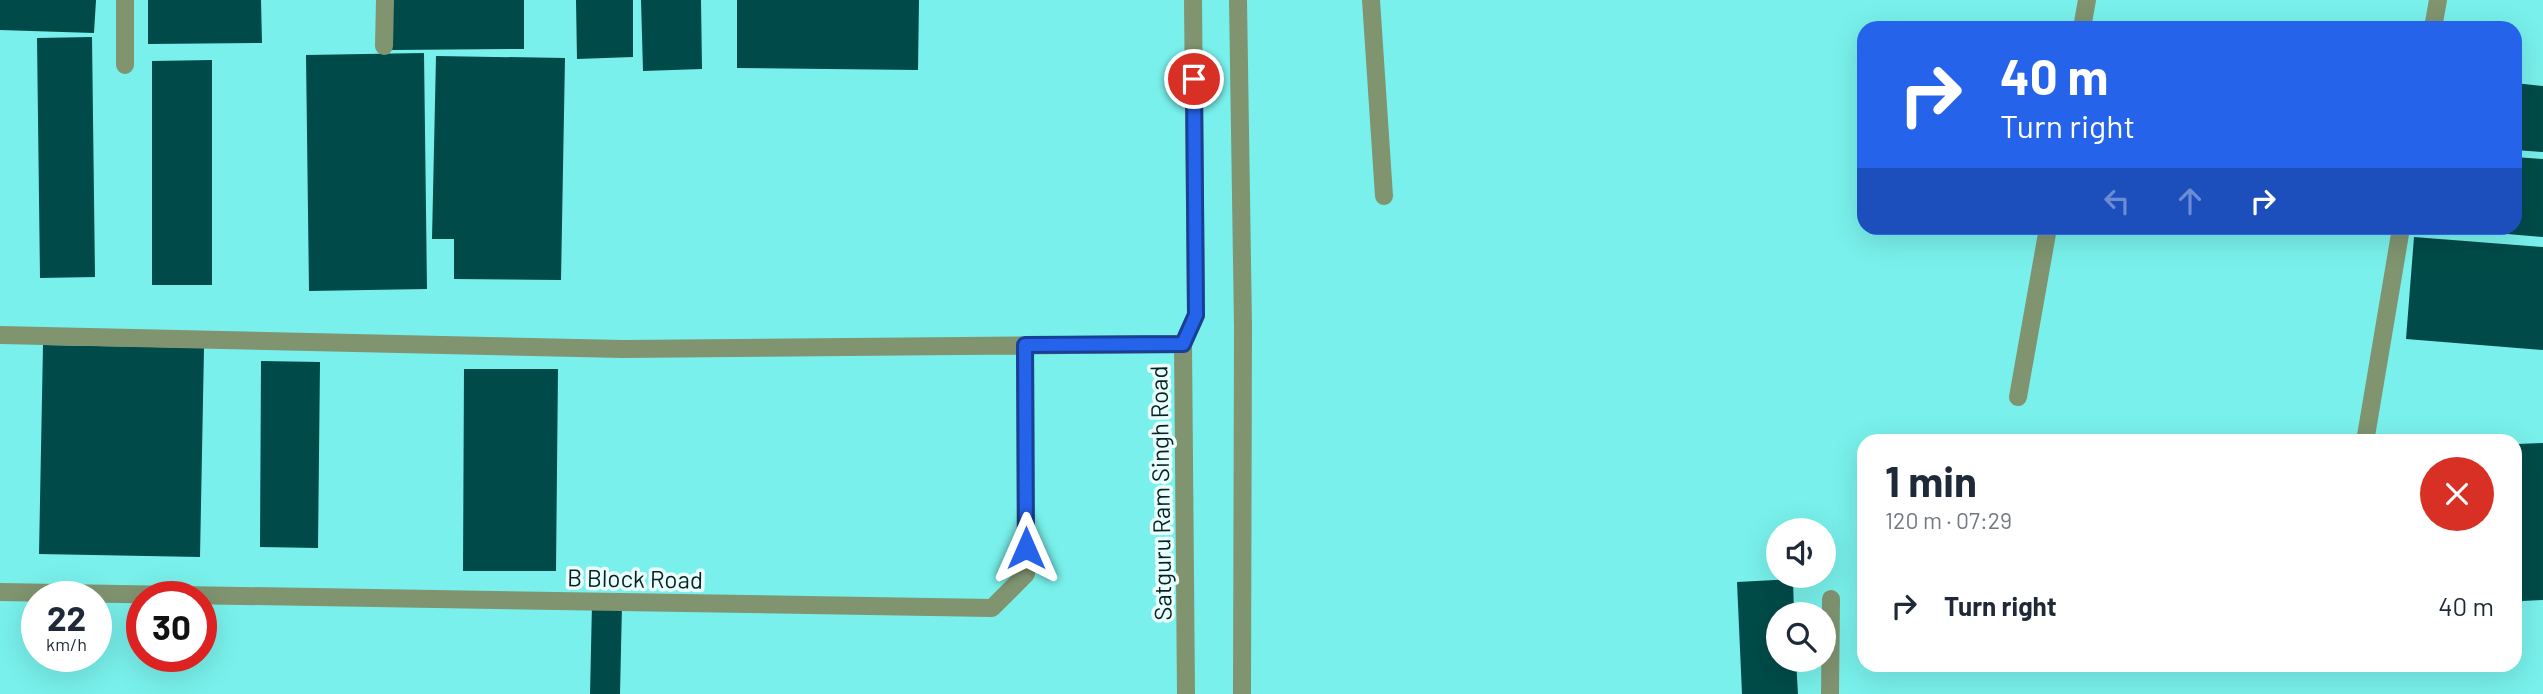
<!DOCTYPE html>
<meta charset="utf-8">
<style>
:root{--surface:#fff;--page:#f6f6f7;--text:#1f2937;--muted:#747a83}
body{margin:0;font-family:Barlow,sans-serif;background:var(--page);color:var(--text);height:100vh;display:flex;flex-direction:column;font-size:26px;white-space:nowrap}
*{box-sizing:border-box;margin:0}
p{font-size:23px;color:var(--muted)}
.icon{flex:none;width:38px;height:38px;fill:none;stroke:currentColor;stroke-width:2;stroke-linecap:round;stroke-linejoin:round}
.map{position:relative;flex:1;overflow:hidden}
.sheet{position:absolute;left:1857px;top:434px;width:665px;height:238px;display:flex;flex-direction:column;background:var(--surface);border-radius:21px;box-shadow:0 7px 28px #0002}
.sheet>*{flex:none}
.hud{position:absolute;left:1857px;top:21px;width:665px;height:214px;border-radius:21px;box-shadow:0 7px 28px #0002;background:#2563eb;color:#fff;overflow:hidden}
.buttons{position:absolute;left:1766px;top:518px;display:grid;gap:14px}
.buttons a{display:grid;place-items:center;width:70px;height:70px;border-radius:50%;background:var(--surface);box-shadow:0 7px 28px #0002;font-size:35px}
.speed{position:absolute;left:21px;top:581px;display:flex;gap:14px;font-size:35px;font-weight:700;text-align:center}
.speed>*{display:grid;place-content:center;width:91px;height:91px;border-radius:50%;background:var(--surface);box-shadow:0 7px 28px #0002;line-height:1}
.speed small{font-size:18px;font-weight:400}
.speed .limit{border:10px solid #d22;background:#fff;color:#111}
.pin{position:absolute;display:grid;place-items:center;width:60px;height:60px;color:#fff;margin:-30px;border:4px solid #fff;border-radius:50%;box-shadow:0 2px 7px #0007}
.me{position:absolute;width:77px;margin:-38px;rotate:0deg;stroke-linejoin:round;filter:drop-shadow(0 0 5px #0008)}
.turn{display:flex;align-items:center;gap:24px;height:147px;padding:0 28px;font-size:32px}
.turn .icon{width:91px;height:91px;stroke-width:2.5}
.turn b{display:block;font-size:49px;line-height:60px}
.lanes{display:flex;align-items:center;height:66px;padding:0 28px;background:#0003;justify-content:center;gap:35px;direction:ltr}
.lanes .off{opacity:.35}
.round{display:grid;place-items:center;flex:none;width:74px;height:74px;border-radius:37px;background:var(--page)}
.summary{display:flex;align-items:center;justify-content:space-between;height:119px;padding:0 28px}
h1{font-size:42px;font-weight:700;line-height:52px}
ul{padding:0;list-style:none}
li{display:flex;align-items:center;gap:21px;height:105px;padding:0 28px}
li div{flex:1}
li b{display:block;font-size:26px}
li em{font-style:normal}
.map>svg:first-child{display:block}
.building{fill:#004b49}
.lines{fill:none;stroke-linecap:round;stroke-linejoin:round}
.minor{stroke:#809470;stroke-width:18}
.route-casing{stroke:#184099;stroke-width:18}
.route{stroke:#2563eb;stroke-width:12}
.labels{text-anchor:middle;dominant-baseline:central;stroke-width:7;stroke-linejoin:round;paint-order:stroke}
.street-label{font-size:24px;fill:#072221;stroke:#eafffd}
</style>
<div class="map">
<svg width="2543" height="694" viewBox="0 0 2543 694">
<rect width="100%" height="100%" fill="#79f0eb"/>
<path class="building" d="M0,0h96l-2,33 -94,-3z
M148,0h113l1,43 -114,1z
M392,0h132v49l-132,1z
M576,0h57v57l-56,2z
M641,0h60l1,69 -59,2z
M737,0h182l-1,70 -181,-2z
M92,37l3,240 -55,1 -3,-240z
M424,53l3,236 -118,2 -3,-236z
M436,56l129,2 -4,222 -107,-1v-40h-22z
M212,60v225h-60v-224z
M2515,83l28,3v66l-28,-2z
M2515,157l28,2v78l-94,-8v-1h66z
M2414,237l129,10v103l-137,-11z
M43,345l161,3 -4,209 -161,-3z
M261,361l59,1 -2,186 -58,-1z
M464,369h94l-2,202h-93z
M2543,443v157l-21,1 -5,-157z
M1793,579l1,35h-16v46h18l2,34h-56l-5,-112z
M592,604l30,1 -2,89h-30z"/>
<g class="lines">
<path class="minor" d="M1238,0l5,326 -1,368
M1371,0l13,196
M2082,28l5,-28
M2433,28l5,-28
M384,46l1,-46
M125,65v-65
M0,335l623,14 560,-5
M2018,397l30,-169
M2363,441l3,-5 35,-208
M0,592l992,16 34,-34 -1,-228
M1186,694l-3,-350 13,-29 -3,-315
M1830,694l1,-95"/>
</g>
<g class="lines">
<g class="route-casing">
<path id="route" d="M1026,548l-1,-203 158,-1 13,-29 -2,-236"/>
</g>
<use href="#route" class="route"/>
</g>
<g class="labels">
<g class="street-label">
<text transform="translate(1160 493) rotate(-91)">Satguru Ram Singh Road</text>
<text transform="translate(635 578) rotate(1)">B Block Road</text>
</g>
</g>
</svg>
<div class="buttons">
<a><svg class="icon" aria-label="sound" viewBox="0 0 24 24"><path d="M4 9h4l5-4v14l-5-4H4zM17 9q2 3 0 6"/></svg></a>
<a><svg class="icon" aria-label="search" viewBox="0 0 24 24"><circle cx="10" cy="10" r="6"/><path d="M15 15l6 6"/></svg></a>
</div>
<div class="speed"><div>22<small>km/h</small></div><div class="limit">30</div></div>
<div class="pin" style="left:1194px;top:79px;background:#d93025"><svg class="icon" aria-label="arrive" viewBox="0 0 24 24"><path d="M6 21V4h12l-3 4 3 4H6"/></svg></div>
<svg class="me" style="left:1026px;top:548px" viewBox="-20 -20 40 40"><path d="M0-17L14 15 0 8-14 15z" fill="#2563eb" stroke="#fff" stroke-width="4"/></svg>
<div class="hud">
<div class="turn"><svg class="icon" aria-label="right" viewBox="0 0 24 24"><path d="M7 20v-9h11M14 6l5 5-5 5"/></svg><div><b>40 m</b>Turn right</div></div>
<div class="lanes"><svg class="icon off" aria-label="left" viewBox="0 0 24 24"><path d="M17 20v-9H6M10 6l-5 5 5 5"/></svg><svg class="icon off" aria-label="ahead" viewBox="0 0 24 24"><path d="M12 20V5M6 11l6-6 6 6"/></svg><svg class="icon" aria-label="right" viewBox="0 0 24 24"><path d="M7 20v-9h11M14 6l5 5-5 5"/></svg></div>
</div>
<section class="sheet">
<div class="summary"><div><h1>1 min</h1><p>120 m · 07:29</p></div><a class="round" style="background:#d93025;color:#fff"><svg class="icon" aria-label="close" viewBox="0 0 24 24"><path d="M6 6l12 12M18 6L6 18"/></svg></a></div>
<ul>
<li><svg class="icon" aria-label="right" viewBox="0 0 24 24"><path d="M7 20v-9h11M14 6l5 5-5 5"/></svg><div><b>Turn right</b></div><em>40 m</em></li>
</ul>
</section>
</div>
